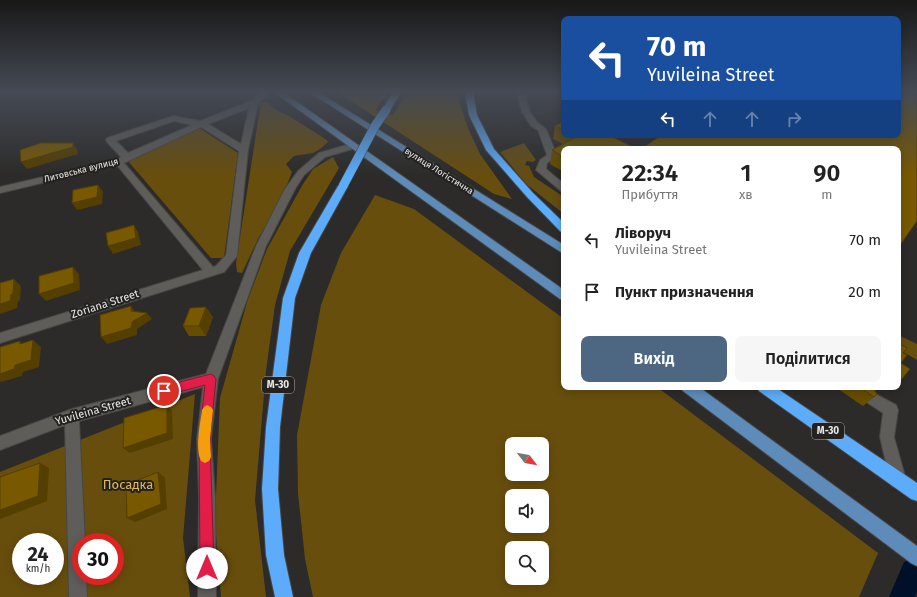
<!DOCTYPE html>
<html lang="uk">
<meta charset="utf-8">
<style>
:root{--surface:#fff;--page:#f6f6f6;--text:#222;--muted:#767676;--accent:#4d6783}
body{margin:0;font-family:"Fira Sans",sans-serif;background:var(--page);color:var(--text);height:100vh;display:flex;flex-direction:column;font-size:15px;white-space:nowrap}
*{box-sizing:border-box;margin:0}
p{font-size:13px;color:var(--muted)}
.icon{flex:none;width:22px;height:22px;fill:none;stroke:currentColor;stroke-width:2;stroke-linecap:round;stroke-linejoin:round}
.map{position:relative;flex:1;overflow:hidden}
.sheet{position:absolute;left:561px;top:146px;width:340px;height:244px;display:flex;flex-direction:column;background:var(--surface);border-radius:8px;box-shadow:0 2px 10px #0003}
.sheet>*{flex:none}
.top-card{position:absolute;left:561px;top:16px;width:340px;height:122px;border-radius:8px;box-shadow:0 2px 10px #0003;background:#1a4fa0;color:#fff;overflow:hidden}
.needle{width:26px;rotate:121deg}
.fabs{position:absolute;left:505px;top:437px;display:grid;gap:8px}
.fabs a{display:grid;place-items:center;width:44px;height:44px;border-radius:8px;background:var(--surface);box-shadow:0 2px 10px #0003;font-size:20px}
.speed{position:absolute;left:12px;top:533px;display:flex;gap:8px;font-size:20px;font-weight:700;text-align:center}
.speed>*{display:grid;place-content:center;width:52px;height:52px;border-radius:50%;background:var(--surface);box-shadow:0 2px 10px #0003;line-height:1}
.speed small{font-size:10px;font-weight:400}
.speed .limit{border:6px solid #d22;background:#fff;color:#111}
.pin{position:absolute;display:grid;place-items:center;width:34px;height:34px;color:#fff;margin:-17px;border:2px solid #fff;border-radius:50%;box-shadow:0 1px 4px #0007}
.me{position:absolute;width:44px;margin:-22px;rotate:0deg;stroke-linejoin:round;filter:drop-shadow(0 0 3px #0008)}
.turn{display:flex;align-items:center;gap:14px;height:84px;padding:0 20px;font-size:18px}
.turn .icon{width:52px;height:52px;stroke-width:2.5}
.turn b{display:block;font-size:28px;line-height:34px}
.lanes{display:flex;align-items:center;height:38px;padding:0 20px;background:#0003;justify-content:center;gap:20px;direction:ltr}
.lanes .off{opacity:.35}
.eta{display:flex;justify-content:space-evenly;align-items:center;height:68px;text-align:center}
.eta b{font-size:24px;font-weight:600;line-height:28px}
.primary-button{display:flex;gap:8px;margin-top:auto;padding:8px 20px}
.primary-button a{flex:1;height:46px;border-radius:8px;background:var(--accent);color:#fff;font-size:16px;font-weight:600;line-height:46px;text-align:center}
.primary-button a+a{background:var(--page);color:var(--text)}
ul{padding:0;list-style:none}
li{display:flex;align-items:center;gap:12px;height:52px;padding:0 20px}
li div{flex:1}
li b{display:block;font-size:15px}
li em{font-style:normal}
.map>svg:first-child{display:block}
.green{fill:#684e0d;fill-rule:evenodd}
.forest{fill:#644d12}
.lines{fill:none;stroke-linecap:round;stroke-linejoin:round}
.canal{fill:#001028;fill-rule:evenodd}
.minor-casing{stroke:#484745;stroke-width:2}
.major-casing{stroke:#484745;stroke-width:2}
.highway-casing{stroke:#484745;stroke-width:2}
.minor{fill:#5e5d5a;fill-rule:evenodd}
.major{fill:#5d8cbb;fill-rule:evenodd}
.highway{fill:#5cacfb;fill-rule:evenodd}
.highway-bridge-casing{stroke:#484745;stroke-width:10;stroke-linecap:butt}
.highway-bridge{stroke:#5cacfb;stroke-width:9}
.wall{fill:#674d00}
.shaded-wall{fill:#543e00}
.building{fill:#785900;stroke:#543e00}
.route{fill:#e11d48;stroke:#92132f}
.slow{fill:#f59e0b}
.labels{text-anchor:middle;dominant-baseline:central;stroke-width:4;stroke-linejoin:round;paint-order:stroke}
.far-street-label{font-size:9px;fill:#e9e8e7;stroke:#23221f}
.shield{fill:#23221f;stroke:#aeadab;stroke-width:1}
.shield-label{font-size:10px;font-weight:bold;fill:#e9e8e7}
.street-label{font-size:11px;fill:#e9e8e7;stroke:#23221f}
.near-park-label{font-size:13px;fill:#e4b751;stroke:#23221f}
</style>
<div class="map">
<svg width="917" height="597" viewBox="0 0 917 597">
<rect width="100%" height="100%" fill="#2c2b29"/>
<path class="green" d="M337,92h50l-12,18 18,5 14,-23h49l12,36 12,26 32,45 -18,-5z
M263,102h4l9,8 13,6 38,24 1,2 -8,7 -7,4 -19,3 -8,8 6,8 -10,26 -24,41 -16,34 -5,-1 -1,-9 24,-155 -1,-5z
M199,128l39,25 -14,105h-13l-83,-97z
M333,157l6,11 -49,83 -15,54 -9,66 -11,129 11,97h-45l-6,-76 5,-123 28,-99 19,-50 36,-65 10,-15z
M375,195l39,14 150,110v68h93l221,166 -19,44h-546l-8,-38 -7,-66 -1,-58 24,-130 20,-52zM512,444h30v30h-30zM512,496h30v30h-30zM512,548h30v30h-30z
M898,335l19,9v16l-19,-11z
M195,394l-12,144 7,59h-190v-125zM21,542h34v34h-34zM81,542h34v34h-34z"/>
<path class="forest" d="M524,143l12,17 -4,2 -5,-1 -2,4 4,1 5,11 30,20v17l-38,-30 -26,-32z"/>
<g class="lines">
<path class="canal" d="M913,558l4,2v32l-2,5h-26l15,-35z"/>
<g class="minor-casing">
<path id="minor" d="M262,92h8l-12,12 -10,46 -11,106 -13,16 -224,71v-10l203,-63 -86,-105 -117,28v-6l116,-27 5,-3 -14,-15 -1,-2 1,-2 66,-22 27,5 51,-20zM249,108l-8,36 -33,-20zM174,121l18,4 -64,28 -12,-12zM201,127l38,24 -13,104 -10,11 -3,1 -89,-104z
M520,92h8l-2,7 4,13 7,10 9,7 11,27 -10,7 -1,6 18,15v8l-3,-1 -25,-21 4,-10 7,-5 -9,-25 -7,-4 -9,-14 -4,-13z
M353,143l4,3 -1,2 -31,9 -21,18 -9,14 -29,57 -48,133 -7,60 4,57 1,101h-18l1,-101 -2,-57 6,-52 -124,34 6,121h-4v34h5l1,21h-18l-4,-172 -65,25v-14l72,-27 134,-35 50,-128 29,-57 13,-18 21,-18z
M870,391l26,14 2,5 -4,27 12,43 -2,6 -6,2 -6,-2 -2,-6 -10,-43 3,-24 -18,-12 -2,-4 2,-4z"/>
</g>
<g class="major-casing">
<path id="major" d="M274,92h9l281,198v10l-4,-1z
M309,92h9l246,153v9z
M681,387h18l218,159v20l-6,-3 -228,-172z"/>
</g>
<g class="highway-casing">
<path id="highway" d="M393,92h8l-12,20h-6l-1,-2z
M465,92h8l4,23 17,34 39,44 31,30v10l-4,-2 -33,-34 -41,-47 -17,-35z
M343,183l5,3 -37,67 -16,45 -15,129 -2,62 6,66 9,42h-18l-9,-42 -4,-66 4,-62 17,-129 16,-45 39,-67z
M757,387h18l142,96v18l-6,-2 -152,-108z"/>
</g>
<use href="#minor" class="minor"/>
<use href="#major" class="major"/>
<use href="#highway" class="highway"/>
<g class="highway-bridge-casing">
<path id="highway-bridge" d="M343,186l32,-60 11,-16"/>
</g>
<use href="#highway-bridge" class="highway-bridge"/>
</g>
<path class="wall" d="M564,121v14h45l-45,14v25l-2,-1v-2l-12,-7 2,-14 11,-6 -10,-5 2,-13z
M213,317l-7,19h-17l-6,-10z
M898,343l5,10 -2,10 1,16 -4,3z
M835,387h46l-6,4 -1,6 -11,9z"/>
<path class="shaded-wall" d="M73,143l4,7 1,4 -51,15 -6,-7z
M98,185l5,7 -1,12 -25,6 -5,-7z
M134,225l4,7 3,13 -28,9 -5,-8z
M73,267l6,7 1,16 -34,11 -7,-7z
M14,279l7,7 -1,14 -2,2 -1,6 -16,6 -1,-1v-9z
M131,306l5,7 -5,-2z
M206,307l7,10 -7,19 -7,-10z
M147,313l5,6 -15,10v6l-30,9 -6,-7 31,-15z
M33,340l8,7 -2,20 -16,5 -1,4 -21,6 -1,-1v-7l15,-9z
M167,405l5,6 1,28 -43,14 -7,-5z
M40,463l9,5 -2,33 -47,18v-9z
M158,472l7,6 2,31 -32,13 -8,-4z"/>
<path class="building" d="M898,92h19v129l-19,27v-99h-257l21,-14h236z
M564,121v9l-9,-4z
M573,135h36l27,14h-72v8l-12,-7 24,-13z
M41,143h32v4l-52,15 -1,-12z
M98,185l-1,12 -25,6 1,-13z
M134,225l2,13 -28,8 -2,-13z
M73,267l1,16 -35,11v-18z
M14,279l-1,14 -2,2 -1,6 -10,3v-21z
M131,306v5l16,2 -15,9 -1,6 -30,9 -1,-22z
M206,307l-7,19h-16l7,-18z
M33,340l-2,20 -16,5 -1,4 -14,5v-27l20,-6v3z
M898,343l9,5 -4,5 4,2 -6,8 9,6 -8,10 -4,-3z
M860,387h14l-1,1 4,6 -3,3z
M167,405v28l-44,15 1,-30z
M40,463l-2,33 -38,14v-33z
M158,472l3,32 -34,14 -1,-33z"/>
<linearGradient id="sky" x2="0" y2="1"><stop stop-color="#181817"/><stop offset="0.52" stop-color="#454a54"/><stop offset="1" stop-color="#454a54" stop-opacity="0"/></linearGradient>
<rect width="917" height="176" fill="url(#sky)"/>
<path class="route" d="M211,374l3,2 2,3 -6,60 4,129 -2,5 -5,2 -5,-2 -2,-5 -1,-129 6,-54 -41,11 -3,-2 -2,-3 2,-3 3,-2z"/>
<path class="slow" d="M207,405l4,2 2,3 -3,29 1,18 -2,4 -4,2 -4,-2c-6,-14 -1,-36 1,-51l2,-3z"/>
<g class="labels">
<g class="far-street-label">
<text transform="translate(81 170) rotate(-14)">Литовська вулиця</text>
<text transform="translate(439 171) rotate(32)">вулиця Логістична</text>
</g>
<g class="shield">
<rect x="262" y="377" width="32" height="16" rx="3"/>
<rect x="812" y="423" width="32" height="16" rx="3"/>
</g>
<g class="shield-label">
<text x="278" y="385">М-30</text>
<text x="828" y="431">М-30</text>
</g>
<g class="street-label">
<text transform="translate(105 304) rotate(-18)">Zoriana Street</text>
<text transform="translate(93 411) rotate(-16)">Yuvileina Street</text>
</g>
<g class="near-park-label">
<text x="128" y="484">Посадка</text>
</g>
</g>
</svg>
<div class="fabs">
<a><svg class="needle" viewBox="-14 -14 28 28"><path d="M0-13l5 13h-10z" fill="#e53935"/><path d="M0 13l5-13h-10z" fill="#767676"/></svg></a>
<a><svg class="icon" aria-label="sound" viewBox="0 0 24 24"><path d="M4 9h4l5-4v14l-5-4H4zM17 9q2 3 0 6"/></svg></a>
<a><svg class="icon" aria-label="search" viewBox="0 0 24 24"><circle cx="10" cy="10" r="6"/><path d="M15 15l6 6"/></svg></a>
</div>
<div class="speed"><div>24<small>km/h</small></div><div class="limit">30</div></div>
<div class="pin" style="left:164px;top:391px;background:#d93025"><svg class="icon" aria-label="arrive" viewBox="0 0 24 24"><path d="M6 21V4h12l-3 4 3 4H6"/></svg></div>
<svg class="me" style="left:207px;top:568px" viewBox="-20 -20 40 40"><circle r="19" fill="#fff"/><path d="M0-13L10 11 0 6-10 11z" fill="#e11d48"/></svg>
<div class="top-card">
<div class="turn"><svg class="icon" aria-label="left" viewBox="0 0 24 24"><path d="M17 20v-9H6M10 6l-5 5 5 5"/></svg><div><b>70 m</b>Yuvileina Street</div></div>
<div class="lanes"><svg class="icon" aria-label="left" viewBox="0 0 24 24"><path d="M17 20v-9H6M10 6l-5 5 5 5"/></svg><svg class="icon off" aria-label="ahead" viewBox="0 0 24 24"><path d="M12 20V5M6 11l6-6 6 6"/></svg><svg class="icon off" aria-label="ahead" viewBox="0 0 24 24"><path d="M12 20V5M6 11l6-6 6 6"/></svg><svg class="icon off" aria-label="right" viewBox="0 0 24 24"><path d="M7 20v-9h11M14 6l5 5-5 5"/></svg></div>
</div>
<section class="sheet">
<div class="eta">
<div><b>22:34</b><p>Прибуття</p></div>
<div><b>1</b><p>хв</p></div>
<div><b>90</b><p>m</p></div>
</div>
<ul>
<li><svg class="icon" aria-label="left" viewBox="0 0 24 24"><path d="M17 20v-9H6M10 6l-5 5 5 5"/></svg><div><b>Ліворуч</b><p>Yuvileina Street</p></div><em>70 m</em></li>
<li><svg class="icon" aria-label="arrive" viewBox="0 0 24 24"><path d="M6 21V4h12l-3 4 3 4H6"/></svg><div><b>Пункт призначення</b></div><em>20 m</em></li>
</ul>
<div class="primary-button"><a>Вихід</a><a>Поділитися</a></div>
</section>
</div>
